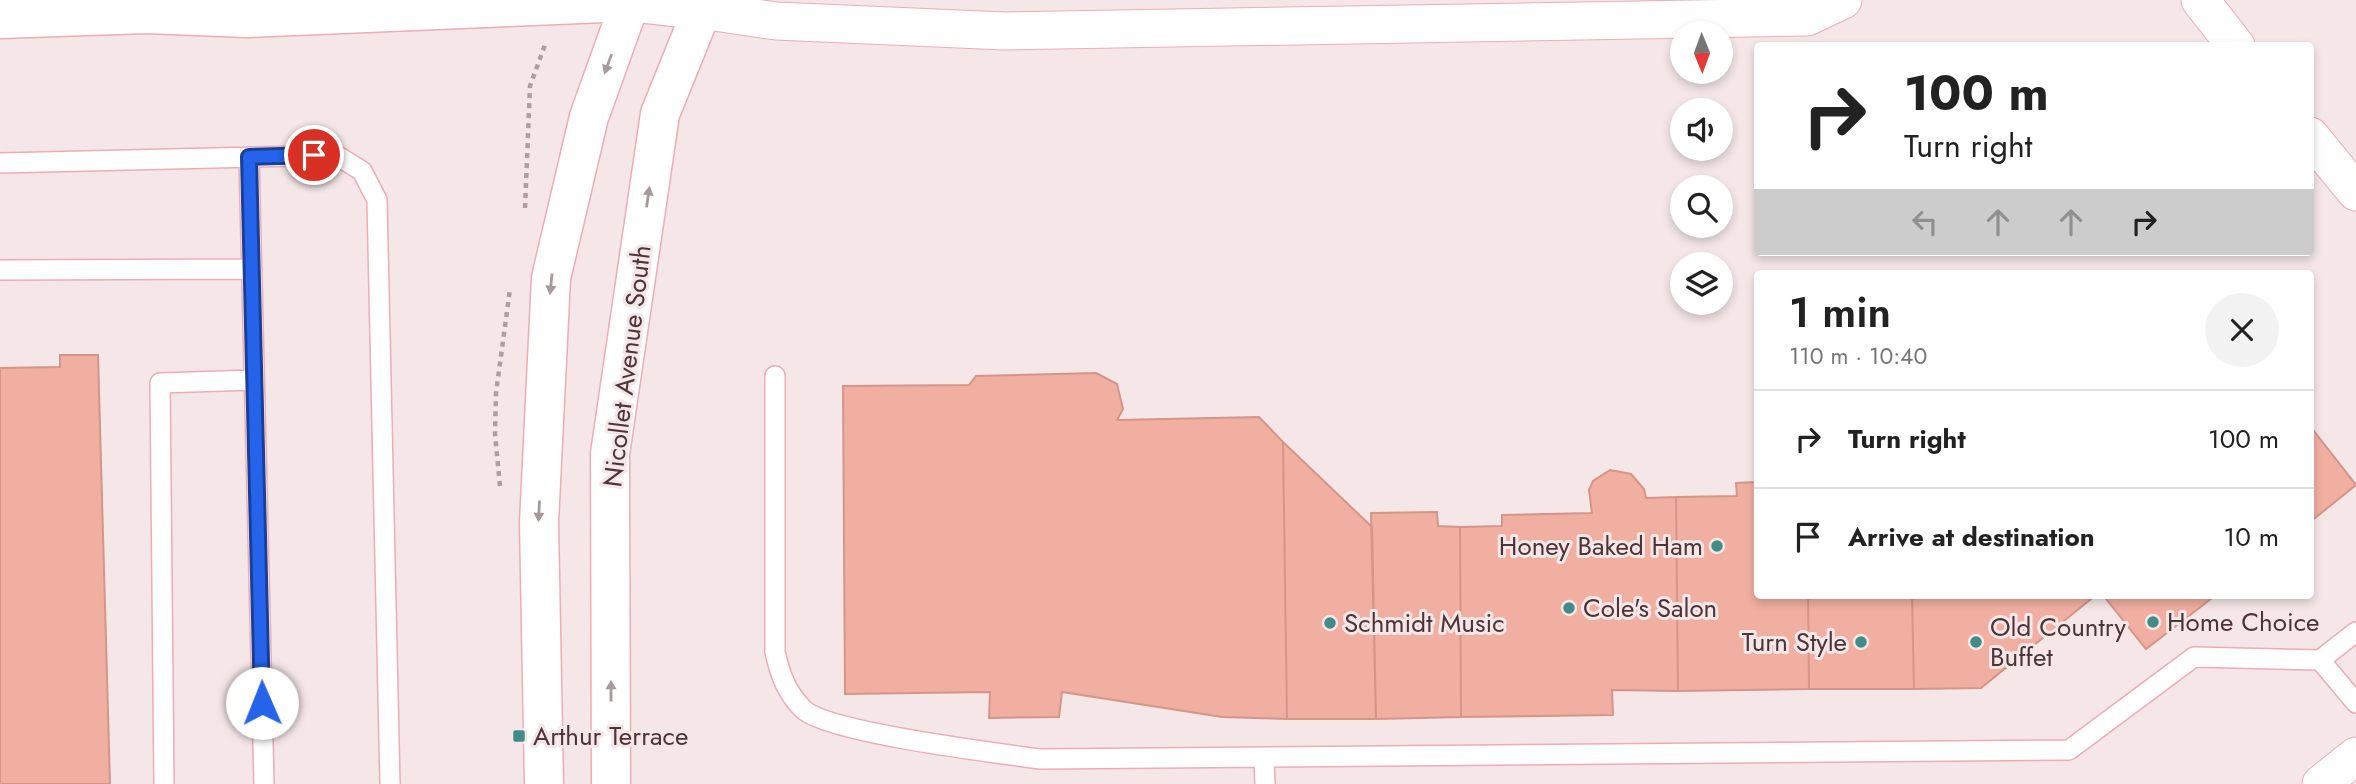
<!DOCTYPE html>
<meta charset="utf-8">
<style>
:root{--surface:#fff;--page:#f2f2f2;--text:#222;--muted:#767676;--line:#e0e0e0}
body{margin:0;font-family:Jost,sans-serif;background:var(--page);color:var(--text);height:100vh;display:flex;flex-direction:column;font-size:26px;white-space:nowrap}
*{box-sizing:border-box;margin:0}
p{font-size:23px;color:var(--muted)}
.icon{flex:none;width:38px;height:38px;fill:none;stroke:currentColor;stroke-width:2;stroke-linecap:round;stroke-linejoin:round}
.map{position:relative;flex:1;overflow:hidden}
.details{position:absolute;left:1754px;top:270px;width:560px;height:329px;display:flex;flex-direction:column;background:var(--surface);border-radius:7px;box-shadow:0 4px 10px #0003}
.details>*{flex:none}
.top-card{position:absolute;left:1754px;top:42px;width:560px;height:214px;border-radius:7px;box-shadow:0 4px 10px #0003;background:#fff;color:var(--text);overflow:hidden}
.needle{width:46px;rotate:179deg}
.controls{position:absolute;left:1670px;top:21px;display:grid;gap:14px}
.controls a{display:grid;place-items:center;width:63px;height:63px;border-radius:50%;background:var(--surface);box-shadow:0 4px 10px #0003;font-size:35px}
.pin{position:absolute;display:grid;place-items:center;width:60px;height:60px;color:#fff;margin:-30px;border:4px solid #fff;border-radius:50%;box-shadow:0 2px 7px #0007}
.me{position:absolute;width:77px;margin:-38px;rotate:359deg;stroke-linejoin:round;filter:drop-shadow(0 0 5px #0008)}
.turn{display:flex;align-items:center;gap:24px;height:147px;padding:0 35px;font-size:32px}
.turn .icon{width:91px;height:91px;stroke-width:2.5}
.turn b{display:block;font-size:49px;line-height:60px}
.lanes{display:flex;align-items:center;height:66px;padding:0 35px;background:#0003;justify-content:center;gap:35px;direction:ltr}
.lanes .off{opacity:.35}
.round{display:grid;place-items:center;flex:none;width:74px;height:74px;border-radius:37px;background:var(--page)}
.overview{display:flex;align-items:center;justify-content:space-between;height:119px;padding:0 35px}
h1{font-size:42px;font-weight:600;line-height:52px}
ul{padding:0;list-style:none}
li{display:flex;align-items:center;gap:21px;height:98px;padding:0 35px;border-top:2px solid var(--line)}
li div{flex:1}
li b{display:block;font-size:26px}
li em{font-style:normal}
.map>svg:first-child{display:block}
.building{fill:#f1afa2;stroke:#d59588;stroke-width:2}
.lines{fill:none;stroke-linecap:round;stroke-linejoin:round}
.lane-casing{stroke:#efacb3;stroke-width:22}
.street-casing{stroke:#efacb3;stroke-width:39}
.secondary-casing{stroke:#efacb3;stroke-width:41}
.path{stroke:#b09d9f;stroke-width:4.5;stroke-dasharray:5 5;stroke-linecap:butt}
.lane{stroke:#fff;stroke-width:19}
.street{stroke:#fff;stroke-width:37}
.secondary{stroke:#fff;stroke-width:38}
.oneway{fill:#a79a9b}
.route-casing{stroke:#184099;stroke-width:18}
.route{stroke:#2563eb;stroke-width:12}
.poi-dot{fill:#438b88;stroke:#f5e7e8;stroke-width:2.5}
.labels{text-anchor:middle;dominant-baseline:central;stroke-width:6;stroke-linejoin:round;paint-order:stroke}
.street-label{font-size:26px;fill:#4f3437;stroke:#f5e7e8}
.poi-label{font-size:26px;fill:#4f3437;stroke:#f5e7e8;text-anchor:start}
</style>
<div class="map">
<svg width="2356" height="784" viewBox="0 0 2356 784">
<rect width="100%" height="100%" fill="#f5e7e8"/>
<path class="building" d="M60,355h38l12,429h-110v-416l60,-1z
M1096,373l21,11 6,25 -6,11 142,-3 24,25 4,277 -65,-2 -160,-25 -3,25 -70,1 1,-26 -145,2 -2,-308 126,-1 7,-9z
M2310,426l46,59 -46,37z
M1283,442l89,85 4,192h-89z
M1610,470l21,4 13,15 2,9 30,-1 2,194 -66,-1 1,25 -152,2 -1,-190 42,-1v-11l90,-2 -3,-23 4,-9z
M1757,482v113h51l1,94 -131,2 -2,-194 61,-1 -1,-13z
M1437,512l1,14 22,1 1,190 -85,2 -5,-206z
M1808,595h104l2,94h-105z
M1912,595h184l-115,93 -67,1z
M2103,595h113l-70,54z"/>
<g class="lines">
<g class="lane-casing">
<path id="lane" d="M249,157l15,627
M0,163l336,-8 26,16 15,29 13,584
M0,270l252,-1
M775,376v276c5,22 11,40 28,57 25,24 195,44 237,50l1029,-9 125,-93 126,3 36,43
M2320,660l36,-28
M1264,759l1,25
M164,784l-4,-401 94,-3"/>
</g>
<g class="street-casing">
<path id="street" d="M2200,0l36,46
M701,10l75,11 229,10 802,-14 36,-17
M2310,136l46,56
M2321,784l35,-28"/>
</g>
<g class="secondary-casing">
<path id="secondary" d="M0,19l147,-5 100,4 383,-16 71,8
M544,784l-5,-261 12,-245 38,-161 42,-117
M611,784l-1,-330 50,-340 46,-114"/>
</g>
<path class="path" d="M525,208l5,-122 16,-44
M500,486l-5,-52 1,-41 14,-104"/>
<use href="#lane" class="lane"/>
<use href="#street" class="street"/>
<use href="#secondary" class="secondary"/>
</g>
<defs><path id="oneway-solid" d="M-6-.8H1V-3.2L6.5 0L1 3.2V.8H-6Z" transform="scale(1.75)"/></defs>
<g class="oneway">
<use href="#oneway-solid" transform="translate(608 64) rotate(110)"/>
<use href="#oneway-solid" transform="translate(648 197) rotate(-82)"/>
<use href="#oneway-solid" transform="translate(551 284) rotate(96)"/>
<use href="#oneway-solid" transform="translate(539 511) rotate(93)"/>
<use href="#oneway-solid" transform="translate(611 691) rotate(-90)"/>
</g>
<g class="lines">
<g class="route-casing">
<path id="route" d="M262,703l-13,-546 65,-2"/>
</g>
<use href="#route" class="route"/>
</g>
<g class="poi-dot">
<circle cx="1717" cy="546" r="7"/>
<circle cx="1569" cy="608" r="7"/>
<circle cx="2153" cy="622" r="7"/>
<circle cx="1330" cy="623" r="7"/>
<circle cx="1861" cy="642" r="7"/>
<circle cx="1976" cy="642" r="7"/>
<rect x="512" y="729" width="14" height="14" rx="3.5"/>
</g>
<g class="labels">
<g class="street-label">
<text transform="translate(627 366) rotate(-83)">Nicollet Avenue South</text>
</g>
<g class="poi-label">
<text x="1703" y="546" text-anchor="end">Honey Baked Ham</text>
<text x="1583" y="608">Cole's Salon</text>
<text x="2167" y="622">Home Choice</text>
<text x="1344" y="623">Schmidt Music</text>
<text x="1990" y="627">Old Country<tspan x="1990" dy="30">Buffet</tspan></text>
<text x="1847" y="642" text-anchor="end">Turn Style</text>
<text x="533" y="736">Arthur Terrace</text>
</g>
</g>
</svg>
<div class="controls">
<a><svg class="needle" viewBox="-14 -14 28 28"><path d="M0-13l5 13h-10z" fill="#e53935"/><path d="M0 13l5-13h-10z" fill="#767676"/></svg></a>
<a><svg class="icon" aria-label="sound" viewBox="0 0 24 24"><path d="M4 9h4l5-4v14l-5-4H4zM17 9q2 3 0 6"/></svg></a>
<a><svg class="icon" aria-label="search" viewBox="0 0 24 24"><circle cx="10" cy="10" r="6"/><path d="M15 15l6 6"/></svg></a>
<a><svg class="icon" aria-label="layers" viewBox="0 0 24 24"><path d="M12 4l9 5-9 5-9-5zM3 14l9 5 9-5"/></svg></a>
</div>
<div class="pin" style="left:314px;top:155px;background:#d93025"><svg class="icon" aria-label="arrive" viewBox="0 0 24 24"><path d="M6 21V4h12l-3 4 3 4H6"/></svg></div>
<svg class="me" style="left:262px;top:703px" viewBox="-20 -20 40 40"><circle r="19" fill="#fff"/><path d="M0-13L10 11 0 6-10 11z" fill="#2563eb"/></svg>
<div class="top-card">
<div class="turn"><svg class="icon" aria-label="right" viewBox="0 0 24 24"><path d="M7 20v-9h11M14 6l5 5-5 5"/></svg><div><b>100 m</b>Turn right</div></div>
<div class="lanes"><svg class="icon off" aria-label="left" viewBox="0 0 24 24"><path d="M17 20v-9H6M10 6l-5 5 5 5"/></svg><svg class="icon off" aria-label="ahead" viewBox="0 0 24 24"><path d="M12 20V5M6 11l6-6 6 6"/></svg><svg class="icon off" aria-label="ahead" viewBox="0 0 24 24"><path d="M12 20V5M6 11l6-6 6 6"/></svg><svg class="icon" aria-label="right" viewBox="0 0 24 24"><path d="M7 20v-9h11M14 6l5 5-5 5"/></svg></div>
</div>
<section class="details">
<div class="overview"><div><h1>1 min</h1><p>110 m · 10:40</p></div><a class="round"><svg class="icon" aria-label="close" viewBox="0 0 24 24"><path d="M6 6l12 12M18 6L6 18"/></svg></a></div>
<ul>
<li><svg class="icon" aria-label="right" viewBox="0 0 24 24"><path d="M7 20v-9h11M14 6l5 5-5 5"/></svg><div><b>Turn right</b></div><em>100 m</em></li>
<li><svg class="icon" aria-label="arrive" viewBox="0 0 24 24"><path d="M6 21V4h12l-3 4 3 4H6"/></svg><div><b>Arrive at destination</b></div><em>10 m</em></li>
</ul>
</section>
</div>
